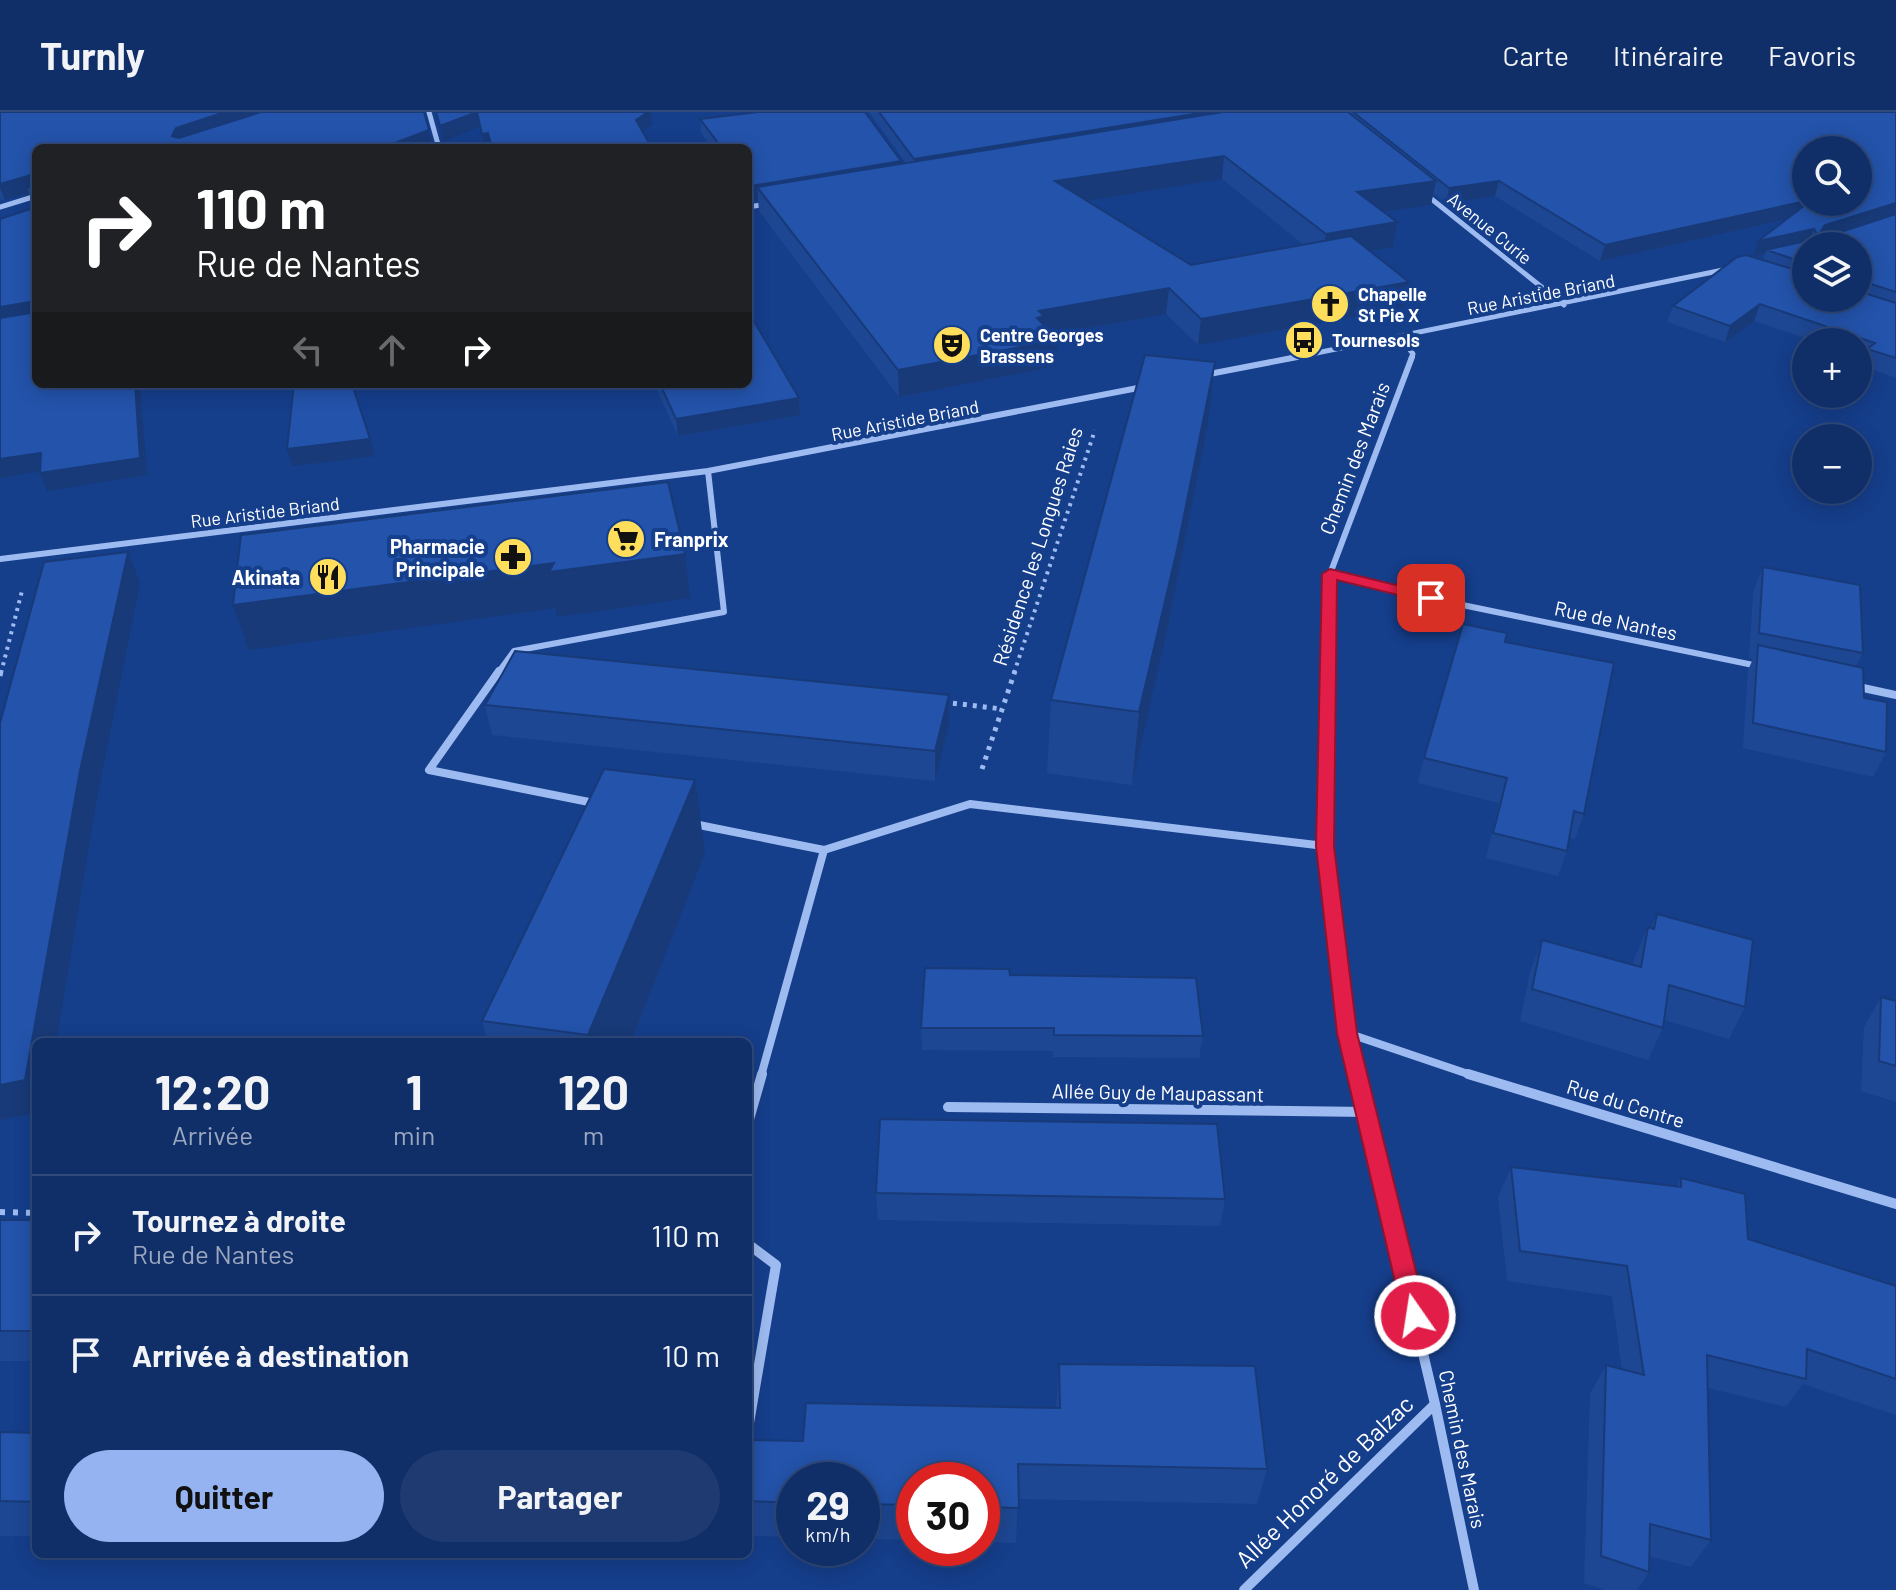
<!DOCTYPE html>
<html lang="fr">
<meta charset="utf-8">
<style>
:root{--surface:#102e68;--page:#1e3a71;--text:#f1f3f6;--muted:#9ca8c0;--line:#304a7c;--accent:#95b2f1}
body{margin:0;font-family:Barlow,sans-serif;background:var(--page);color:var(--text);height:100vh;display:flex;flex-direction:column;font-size:30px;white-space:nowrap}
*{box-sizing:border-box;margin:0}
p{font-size:26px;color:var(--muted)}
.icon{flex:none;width:44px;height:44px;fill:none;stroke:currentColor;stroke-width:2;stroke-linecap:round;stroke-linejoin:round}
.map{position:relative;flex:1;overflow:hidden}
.side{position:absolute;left:32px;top:926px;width:720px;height:520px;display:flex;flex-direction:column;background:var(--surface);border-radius:12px;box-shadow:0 4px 20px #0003,0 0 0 2px var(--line)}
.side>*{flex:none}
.banner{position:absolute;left:32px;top:32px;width:720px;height:244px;border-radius:12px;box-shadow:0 4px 20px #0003,0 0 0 2px var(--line);background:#202124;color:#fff;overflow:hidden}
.buttons{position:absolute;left:1792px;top:24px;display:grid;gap:16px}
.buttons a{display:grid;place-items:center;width:80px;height:80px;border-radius:50%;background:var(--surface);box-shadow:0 4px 20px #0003,0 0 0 2px var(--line);font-size:40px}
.speed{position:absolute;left:776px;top:1350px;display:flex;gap:16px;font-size:40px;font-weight:700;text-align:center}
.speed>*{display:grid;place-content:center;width:104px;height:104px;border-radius:50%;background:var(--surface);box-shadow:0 4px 20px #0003,0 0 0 2px var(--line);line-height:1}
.speed small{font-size:20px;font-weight:400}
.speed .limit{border:12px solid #d22;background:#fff;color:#111}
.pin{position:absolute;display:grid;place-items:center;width:68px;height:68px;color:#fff;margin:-34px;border-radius:16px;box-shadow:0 4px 12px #0006}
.me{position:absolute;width:88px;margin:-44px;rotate:347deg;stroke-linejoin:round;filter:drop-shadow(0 0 6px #0008)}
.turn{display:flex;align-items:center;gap:28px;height:168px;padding:0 32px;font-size:36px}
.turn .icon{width:104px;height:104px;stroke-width:2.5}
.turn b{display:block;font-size:56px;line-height:68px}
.lanes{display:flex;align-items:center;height:76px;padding:0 32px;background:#0003;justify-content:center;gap:40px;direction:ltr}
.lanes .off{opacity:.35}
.eta{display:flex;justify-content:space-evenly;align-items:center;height:136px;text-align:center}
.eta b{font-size:48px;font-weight:700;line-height:56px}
.primary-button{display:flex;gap:16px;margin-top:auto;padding:16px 32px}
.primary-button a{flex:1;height:92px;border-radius:48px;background:var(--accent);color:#111;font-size:32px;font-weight:700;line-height:92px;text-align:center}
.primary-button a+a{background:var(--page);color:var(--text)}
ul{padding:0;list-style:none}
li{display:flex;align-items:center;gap:24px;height:120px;padding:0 32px;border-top:2px solid var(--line)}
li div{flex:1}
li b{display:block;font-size:30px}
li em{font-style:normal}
header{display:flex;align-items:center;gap:48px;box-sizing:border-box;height:112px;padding:0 40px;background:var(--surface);border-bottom:2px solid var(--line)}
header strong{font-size:38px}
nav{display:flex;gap:44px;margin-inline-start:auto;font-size:28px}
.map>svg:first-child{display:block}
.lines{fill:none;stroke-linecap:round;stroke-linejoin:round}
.path-far2{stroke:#9dbbf0;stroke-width:4;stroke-dasharray:3 5;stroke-linecap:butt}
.path-far1{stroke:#9dbbf0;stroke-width:5;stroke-dasharray:4 6;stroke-linecap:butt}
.path{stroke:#9dbbf0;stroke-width:6;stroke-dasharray:5 8;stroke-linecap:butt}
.street-far3{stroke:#9dbbf0;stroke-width:5}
.street-far2{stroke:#9dbbf0;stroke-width:6}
.street-far1{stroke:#9dbbf0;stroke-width:8}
.street{stroke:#9dbbf0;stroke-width:10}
.wall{fill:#1e4793;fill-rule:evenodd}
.shaded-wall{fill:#183a78}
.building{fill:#2353ab;stroke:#183a78;stroke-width:2}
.route{fill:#e11d48;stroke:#92132f;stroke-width:2}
.labels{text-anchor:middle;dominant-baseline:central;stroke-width:8;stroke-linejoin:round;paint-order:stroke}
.far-street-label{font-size:18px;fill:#fff;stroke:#153e8b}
.far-poi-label{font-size:18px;font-weight:bold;fill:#fff;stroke:#153e8b;text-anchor:start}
.street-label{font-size:20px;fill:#fff;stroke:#153e8b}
.poi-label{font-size:20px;font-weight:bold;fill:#fff;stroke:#153e8b;text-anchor:end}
.near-street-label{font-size:24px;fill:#fff;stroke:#153e8b}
</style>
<header>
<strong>Turnly</strong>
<nav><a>Carte</a><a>Itinéraire</a><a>Favoris</a></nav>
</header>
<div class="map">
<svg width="1896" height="1478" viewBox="0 0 1896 1478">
<rect width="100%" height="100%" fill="#153e8b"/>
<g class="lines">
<path class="path-far2" d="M1,561l21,-82
M1014,561l81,-243"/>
<path class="path-far1" d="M0,564l1,-5
M943,590l59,7
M982,657l33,-98"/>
<path class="path" d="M0,1100l36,1"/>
<path class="street-far3" d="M429,0l10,36
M1424,81l140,112
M0,95l36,-11
M748,95l19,-3
M1400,224l13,18 -2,5
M1287,247l441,-90"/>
<path class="street-far2" d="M1204,263l93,-18
M0,447l708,-88 435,-84
M1330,462l55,15 373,77
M498,561l16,-22 210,-39 -16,-141
M1328,561l2,-99 82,-217"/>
<path class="street-far1" d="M499,559l-70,99 170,34
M1328,559l-3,175 22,187 10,43
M1854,574l42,9
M694,712l130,26 146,-46 355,42
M1347,921l127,43
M761,964l63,-226"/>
<path class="street" d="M1357,962l78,330 39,186
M1468,962l428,130
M948,995l420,5
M748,1011l14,-49
M748,1132l28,21 -28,164
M1244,1478l191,-186"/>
</g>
<path class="wall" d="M0,0l432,33 -8,3h-388v55h-3l-4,-10 -24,7 -5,-1z
M751,0h114l36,51h5l-37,-51h1027v266l-35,-13 3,-7 -6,-2v-14h-41l-63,-21 -29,21 -58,-20 6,-16 90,-46 2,-6 -12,3 5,-16 27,-21 -185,41 -105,-65 -49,7 -13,-10 -2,12 -48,7 14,10 -4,25 -24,4 35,57 -206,37 -32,-31 -114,20 4,32 -157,31 -140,-186 -1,-11 -6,1 -4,-5v-48h-36l-11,-15 -1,-14 51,-6zM1222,67l82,66 -113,20 -105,-65zM1806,134h52v52h-52z
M654,272h94l51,14 1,17 -122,21z
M1207,317l-38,192 -37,164 -85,-12 4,-73z
M1763,455l100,86 -7,13 8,32 22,54 -13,25 -130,-29 5,-78 5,-11 -4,-1 4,-66z
M1505,530l79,172 -9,25 -5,-1 -3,13 -9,25 -72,-18 13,-55 -81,-20 6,-25z
M485,593l464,19 -14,57 -443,-46z
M705,741l-74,189h-143l-6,-21z
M1657,802l88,93 -16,32 -65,-19 -1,8 -15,32 -128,-39 10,-49 12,-32 91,25 1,-6 14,-32 3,1z
M1010,863l193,61 -4,22 -146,-1v-6l-131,-1 -1,-22z
M1881,885l15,4v101l-35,-11 3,-64z
M1511,1055l166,19 4,-8 67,61 148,47v129l-93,-31 -17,23 -78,-19 3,152 -20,27 -42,-11v16l-12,18h-32l-21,-7 6,-189 16,-29 16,5 -10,-74 -105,-15 -9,-84z
M876,1081l349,6 -5,27 -342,-6z
M0,1108h36v141h-36z
M1059,1252l208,105 -10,35 -239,-5 -2,44 -34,-1v-62h-68v60l-52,-1v-59h-68v57l-46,-1v-96l55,1 253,-33z
M0,1320l36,1v103h-36z"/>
<path class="shaded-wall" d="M225,0h50l-95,31 -8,-7 4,-8z
M477,0l3,15 -37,14 -3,-15z
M648,0h3l1,13 -14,9 -2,-14z
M1206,0h87l-379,62v-15z
M429,18l3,15 -8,3h-31l-1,-4z
M488,21l2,15h-5l-3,-14z
M1224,44l-2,23 -168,27 1,-25z
M901,49l1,15 -145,11 1,13 -6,1 -1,-15z
M31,63l5,13 -9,-1 2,6 -24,7 -5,-12v-4z
M1436,69l-5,24 -78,11 4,-24z
M1499,69l-4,15 -49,7 3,-15z
M1806,89l5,1 -5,13 -206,46 5,-16z
M1896,91v10l-2,4 -75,24 2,-10 4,-6z
M1397,110l-4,25 -71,12 4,-25z
M1814,117l-6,16 -42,5 -1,4 -12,3 5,-16z
M1409,170l-5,26 -206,37 3,-26z
M1169,176l-3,26 -123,22 -6,-18 2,-7z
M29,190l7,17 -36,5v-17z
M1760,192l-6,17 -29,21 5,-16z
M1058,228l-2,26 -157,31 -1,-27z
M1215,250l-8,67 -38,192 -37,164 7,-73z
M135,272h5l7,91 -100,16 -7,-18z
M799,286l1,17 -122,21 -2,-17z
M370,327l5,17 -82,10 -6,-17z
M41,341l7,17 -48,8v-19z
M128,440l12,31 -44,220 -40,239h-20v71l-36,7v-35z
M685,442l5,44 -133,19 -1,-9 -307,42 -16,-45 321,-42z
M949,583v29l-14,57v-30z
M695,668l10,73 -74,189h-41l-2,-7z"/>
<path class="building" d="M0,0h225l-49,16 -4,8 7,2 82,-26h163l5,18 -37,14 1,4h-357v40l-9,-1 8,-4 -4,-8 -31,9z
M436,0h212l-12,8 16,28h-160l-4,-15 -6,1 -5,-22 -37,14z
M758,0h107l36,49 -150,25 -3,-4v-34h-26l-22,-29z
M879,0h327l-292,47z
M1223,0h125l88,69 -79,11 40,30 -71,12 -102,-78 -169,25 136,84 160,-29 58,46 -208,37 -32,-31 -130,23 5,5 -7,2 21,22 -160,30 -141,-183z
M1353,0h543v91l-71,22 -4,6 8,5 67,-22v78l-38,-12v-34h-52v17l-40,-13 48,-11 3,-5 -3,-5 -56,12 51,-39h49v-52h-52v51l-201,44 -106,-64 -50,7z
M36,95v177h99l5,74 -100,15 1,-20 -41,6v-141l30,-5 5,-6 -6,-5 -29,5v-88z
M1746,143l60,18v25h52v-7l38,12v55l-29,-9 8,-6 -115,-39 -30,22 -57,-20 64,-49z
M748,199l51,87 -123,21 -16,-35h88z
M1145,243l70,7 -38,188 -38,162 -88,-12z
M294,272h58l18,55 -83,10z
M668,370l17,72 -136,18 5,-9 -321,42 8,-70z
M128,440l-48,219 -55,309 -25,5v-362l44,-161z
M1763,455l97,18 3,68 -104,-20z
M1463,512l44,9 -2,9 109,21 -30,151 -10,-3 -7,40 -74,-18 14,-55 -83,-20z
M1758,533l105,23 1,30 23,4 -1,50 -133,-29z
M515,539l434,44 -14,56 -450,-46z
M604,657l91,11 -107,255 -106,-14z
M1657,802l96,26 -8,67 -76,-22 -6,43 -131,-39 10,-49 99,27 7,-40 6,2z
M925,856l84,1 1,6 186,3 7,58 -149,-1v-7h-133z
M1881,885l15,4v65l-17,-5z
M880,1007l337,5 8,75 -349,-6z
M1511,1055l170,20v-9l64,16 3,45 148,47v93l-89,-30 -1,30 -99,-24 4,185 -61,-16 -1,48 -48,-16 5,-191 38,10 -17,-109 -107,-15z
M0,1108h36v111h-36z
M1059,1252l196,2 12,103 -249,-5 1,44 -37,-1v-27h-68v25l-52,-1v-24h-68v23l-46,-2v-61l55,1 3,-38 254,5z
M0,1320l36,1v69l-36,-1z"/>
<path class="route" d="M1330,457l107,26 2,3 -8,5 -94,-23 -3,266 23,187 70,283 -4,8 -8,3 -8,-3 -4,-8 -66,-283 -21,-187 6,-272z"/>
<defs>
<g id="church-disc" transform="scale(2)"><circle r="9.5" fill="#ffde5c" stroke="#153e8b"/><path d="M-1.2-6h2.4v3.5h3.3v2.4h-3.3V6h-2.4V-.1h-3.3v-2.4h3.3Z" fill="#111"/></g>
<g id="bus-disc" transform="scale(2)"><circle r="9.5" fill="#ffde5c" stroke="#153e8b"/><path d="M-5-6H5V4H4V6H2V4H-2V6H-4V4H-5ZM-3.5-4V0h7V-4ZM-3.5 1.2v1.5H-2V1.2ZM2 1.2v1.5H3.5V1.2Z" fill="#111"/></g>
<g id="theatre-disc" transform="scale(2)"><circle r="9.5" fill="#ffde5c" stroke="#153e8b"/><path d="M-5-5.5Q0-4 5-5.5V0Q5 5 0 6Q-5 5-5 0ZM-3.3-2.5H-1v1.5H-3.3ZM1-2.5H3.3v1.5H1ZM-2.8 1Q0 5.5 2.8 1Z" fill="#111"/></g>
<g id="supermarket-disc" transform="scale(2)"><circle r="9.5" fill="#ffde5c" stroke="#153e8b"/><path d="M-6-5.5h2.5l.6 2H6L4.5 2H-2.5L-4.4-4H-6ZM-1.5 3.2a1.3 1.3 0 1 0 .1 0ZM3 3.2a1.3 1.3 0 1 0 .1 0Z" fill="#111"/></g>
<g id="pharmacy-disc" transform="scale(2)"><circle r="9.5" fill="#ffde5c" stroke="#153e8b"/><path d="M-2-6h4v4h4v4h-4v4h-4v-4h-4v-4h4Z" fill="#111"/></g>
<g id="restaurant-disc" transform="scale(2)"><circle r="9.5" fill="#ffde5c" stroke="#153e8b"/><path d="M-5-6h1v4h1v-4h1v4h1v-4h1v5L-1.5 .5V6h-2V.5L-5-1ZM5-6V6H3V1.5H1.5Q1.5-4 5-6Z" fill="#111"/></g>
</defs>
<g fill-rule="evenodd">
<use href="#church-disc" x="1330" y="192"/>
<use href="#bus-disc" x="1304" y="228"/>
<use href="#theatre-disc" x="952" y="233"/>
<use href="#supermarket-disc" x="626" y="427"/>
<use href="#pharmacy-disc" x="513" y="445"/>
<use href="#restaurant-disc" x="328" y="465"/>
</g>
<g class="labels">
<g class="far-street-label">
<text transform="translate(1490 116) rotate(39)">Avenue Curie</text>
<text transform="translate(1541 182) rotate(-11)">Rue Aristide Briand</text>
<text transform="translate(905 308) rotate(-11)">Rue Aristide Briand</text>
<text transform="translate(265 400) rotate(-7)">Rue Aristide Briand</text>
</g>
<g class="far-poi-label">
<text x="1358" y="182">Chapelle<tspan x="1358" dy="21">St Pie X</tspan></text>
<text x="980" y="223">Centre Georges<tspan x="980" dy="21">Brassens</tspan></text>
<text x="1332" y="228">Tournesols</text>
</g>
<g class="street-label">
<text transform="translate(1354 346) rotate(-69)">Chemin des Marais</text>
<text transform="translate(1037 434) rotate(-72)">Résidence les Longues Raies</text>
<text transform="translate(1616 508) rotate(12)">Rue de Nantes</text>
<text transform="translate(1158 980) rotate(1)">Allée Guy de Maupassant</text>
<text transform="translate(1626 991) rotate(17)">Rue du Centre</text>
<text transform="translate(1463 1337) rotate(78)">Chemin des Marais</text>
</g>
<g class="poi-label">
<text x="654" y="427" text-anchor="start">Franprix</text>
<text x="485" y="434">Pharmacie<tspan x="485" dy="23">Principale</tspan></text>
<text x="300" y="465">Akinata</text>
</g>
<g class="near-street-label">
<text transform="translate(1324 1369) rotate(-44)">Allée Honoré de Balzac</text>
</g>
</g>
</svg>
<div class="buttons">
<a><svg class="icon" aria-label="search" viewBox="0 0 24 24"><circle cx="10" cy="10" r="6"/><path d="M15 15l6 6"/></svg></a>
<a><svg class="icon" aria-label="layers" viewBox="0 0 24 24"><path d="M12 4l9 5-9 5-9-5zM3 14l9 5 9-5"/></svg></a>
<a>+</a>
<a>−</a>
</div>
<div class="speed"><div>29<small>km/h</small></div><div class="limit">30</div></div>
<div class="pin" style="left:1431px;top:486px;background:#d93025"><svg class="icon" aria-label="arrive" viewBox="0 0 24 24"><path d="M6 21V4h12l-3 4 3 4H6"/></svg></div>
<svg class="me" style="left:1415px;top:1204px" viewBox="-20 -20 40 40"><circle r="17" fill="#e11d48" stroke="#fff" stroke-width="3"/><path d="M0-11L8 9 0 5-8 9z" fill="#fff"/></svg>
<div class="banner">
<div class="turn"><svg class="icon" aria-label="right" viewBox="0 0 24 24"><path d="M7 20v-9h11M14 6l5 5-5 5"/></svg><div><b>110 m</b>Rue de Nantes</div></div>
<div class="lanes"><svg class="icon off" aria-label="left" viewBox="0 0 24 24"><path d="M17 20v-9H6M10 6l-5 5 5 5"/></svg><svg class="icon off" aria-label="ahead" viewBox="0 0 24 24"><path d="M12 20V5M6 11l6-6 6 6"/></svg><svg class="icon" aria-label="right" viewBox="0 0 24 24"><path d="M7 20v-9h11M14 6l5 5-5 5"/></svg></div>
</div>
<section class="side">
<div class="eta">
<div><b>12:20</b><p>Arrivée</p></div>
<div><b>1</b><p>min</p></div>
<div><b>120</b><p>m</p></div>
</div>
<ul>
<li><svg class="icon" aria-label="right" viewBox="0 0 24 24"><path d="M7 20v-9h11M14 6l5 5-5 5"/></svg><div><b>Tournez à droite</b><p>Rue de Nantes</p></div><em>110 m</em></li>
<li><svg class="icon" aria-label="arrive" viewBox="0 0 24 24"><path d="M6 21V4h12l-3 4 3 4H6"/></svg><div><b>Arrivée à destination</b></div><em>10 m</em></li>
</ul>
<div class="primary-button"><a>Quitter</a><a>Partager</a></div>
</section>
</div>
